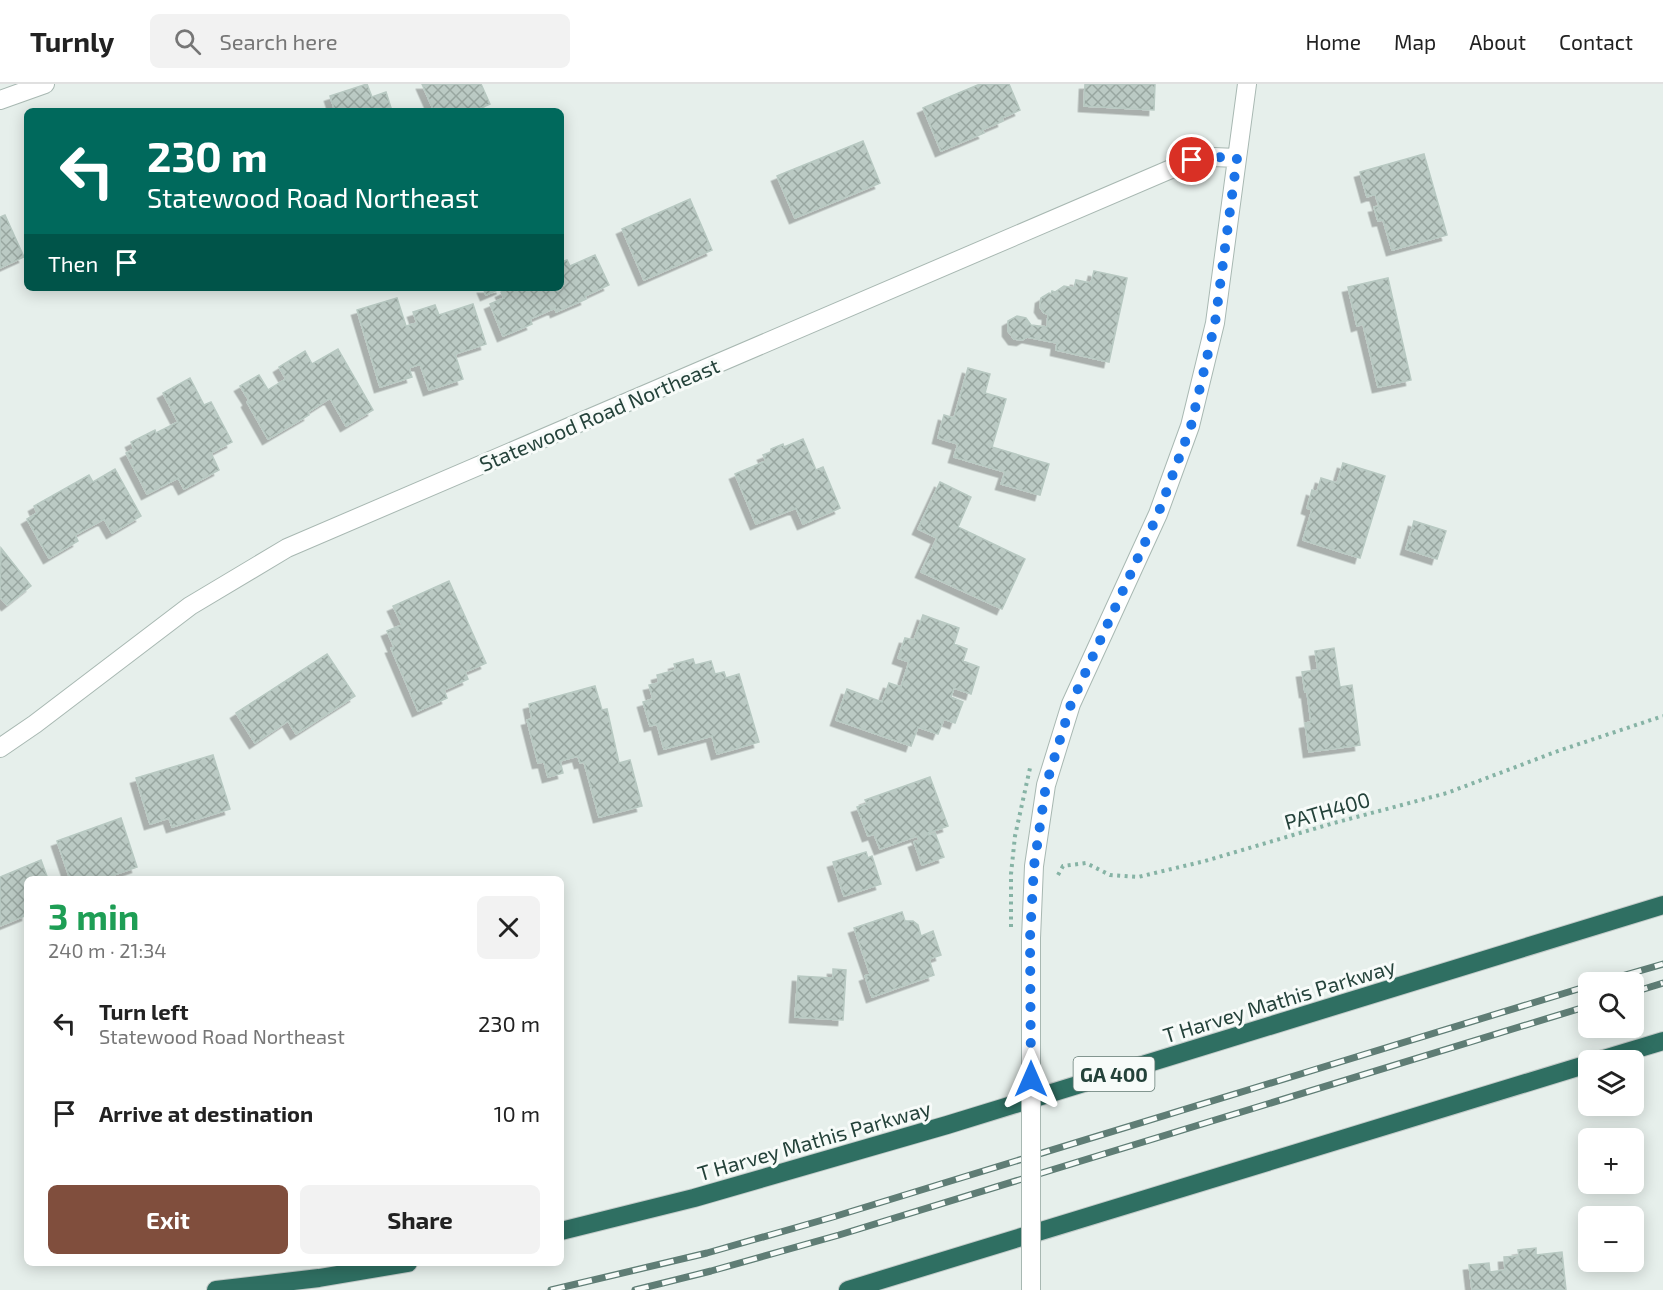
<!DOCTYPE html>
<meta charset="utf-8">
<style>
:root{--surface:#fff;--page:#f2f2f2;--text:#222;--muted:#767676;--line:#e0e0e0;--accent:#804e3d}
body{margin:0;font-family:"Exo 2",sans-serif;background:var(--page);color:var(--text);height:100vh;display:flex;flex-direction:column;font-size:22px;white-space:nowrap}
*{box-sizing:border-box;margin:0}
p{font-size:20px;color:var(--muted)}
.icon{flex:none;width:33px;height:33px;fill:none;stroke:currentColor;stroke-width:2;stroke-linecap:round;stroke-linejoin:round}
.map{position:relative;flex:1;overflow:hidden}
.details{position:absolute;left:24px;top:792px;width:540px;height:390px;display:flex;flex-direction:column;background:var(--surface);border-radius:9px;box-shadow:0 3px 15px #0003}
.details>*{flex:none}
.guide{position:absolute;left:24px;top:24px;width:540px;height:183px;border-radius:9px;box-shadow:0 3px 15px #0003;background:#00695c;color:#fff;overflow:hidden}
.fabs{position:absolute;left:1578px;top:888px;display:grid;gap:12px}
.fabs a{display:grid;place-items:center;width:66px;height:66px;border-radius:9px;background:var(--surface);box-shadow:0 3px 15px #0003;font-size:30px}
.pin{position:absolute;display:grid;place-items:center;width:51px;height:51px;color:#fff;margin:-26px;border:3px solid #fff;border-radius:50%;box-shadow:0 2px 6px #0007}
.me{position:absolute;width:66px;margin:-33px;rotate:0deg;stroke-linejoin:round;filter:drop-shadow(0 0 4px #0008)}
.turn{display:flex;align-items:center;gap:21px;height:126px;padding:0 24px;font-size:27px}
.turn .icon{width:78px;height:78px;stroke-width:2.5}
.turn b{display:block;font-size:42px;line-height:51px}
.then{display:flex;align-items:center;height:57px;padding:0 24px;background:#0003;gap:12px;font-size:22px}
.round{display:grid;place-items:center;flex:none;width:63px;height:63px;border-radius:9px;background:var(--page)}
.summary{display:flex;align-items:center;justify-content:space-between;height:102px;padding:0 24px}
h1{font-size:36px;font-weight:700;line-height:45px;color:#1e9e55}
.cta{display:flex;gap:12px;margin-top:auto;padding:12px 24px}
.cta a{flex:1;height:69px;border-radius:9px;background:var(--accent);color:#fff;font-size:24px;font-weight:700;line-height:69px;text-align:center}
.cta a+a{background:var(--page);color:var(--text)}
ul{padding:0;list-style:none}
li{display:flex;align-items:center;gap:18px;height:90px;padding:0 24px}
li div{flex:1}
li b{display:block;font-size:22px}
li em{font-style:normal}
header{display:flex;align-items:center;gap:36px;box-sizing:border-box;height:84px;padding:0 30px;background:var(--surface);border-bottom:2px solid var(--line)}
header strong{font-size:28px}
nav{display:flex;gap:33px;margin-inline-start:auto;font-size:21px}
.search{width:420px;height:54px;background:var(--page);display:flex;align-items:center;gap:15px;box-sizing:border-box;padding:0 21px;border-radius:9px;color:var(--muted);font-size:22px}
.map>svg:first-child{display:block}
.building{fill:url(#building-cross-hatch);stroke:#b8c9c2;stroke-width:1.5;filter:url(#shadow)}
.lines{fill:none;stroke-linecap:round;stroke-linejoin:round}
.minor-casing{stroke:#a8b8b2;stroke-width:20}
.highway-casing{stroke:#c2cac8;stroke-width:20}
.path{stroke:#86b3a5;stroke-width:4;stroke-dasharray:3 4.5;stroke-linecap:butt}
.minor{stroke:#fff;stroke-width:18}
.highway{stroke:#2f6f62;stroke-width:18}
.rail-casing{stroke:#5f7d75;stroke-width:7}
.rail{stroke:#f7fbf9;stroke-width:4.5;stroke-dasharray:14;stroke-linecap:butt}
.minor-bridge-casing{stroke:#a8b8b2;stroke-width:20;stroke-linecap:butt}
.path-bridge{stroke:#86b3a5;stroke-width:4;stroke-dasharray:3 4.5;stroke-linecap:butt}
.minor-bridge{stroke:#fff;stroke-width:18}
.route{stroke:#1a73e8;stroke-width:10;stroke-dasharray:0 18}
.labels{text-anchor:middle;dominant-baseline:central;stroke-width:6;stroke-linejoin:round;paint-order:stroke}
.shield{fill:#f7fbf9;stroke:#637a73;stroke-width:1.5}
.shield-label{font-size:20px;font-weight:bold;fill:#24423a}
.street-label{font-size:21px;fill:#24423a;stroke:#f7fbf9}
</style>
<header>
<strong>Turnly</strong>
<div class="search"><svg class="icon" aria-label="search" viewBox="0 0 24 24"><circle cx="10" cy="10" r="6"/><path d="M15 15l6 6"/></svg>Search here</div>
<nav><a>Home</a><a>Map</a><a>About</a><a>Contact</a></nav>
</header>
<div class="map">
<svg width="1663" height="1206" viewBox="0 0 1663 1206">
<defs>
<pattern id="building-cross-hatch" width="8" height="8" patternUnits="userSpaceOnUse" patternTransform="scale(1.5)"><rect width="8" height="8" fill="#bbcac4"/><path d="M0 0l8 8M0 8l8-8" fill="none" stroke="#98a6a0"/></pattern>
<filter id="shadow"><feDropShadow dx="-5.5" dy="5.5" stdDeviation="0" flood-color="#0004"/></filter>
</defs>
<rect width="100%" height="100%" fill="#e6efeb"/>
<path class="building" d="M367,0l5,13 14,-5 6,19h-57l-5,-15z
M422,0h59l9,20 -14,6 1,1h-43z
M980,0h29l11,26 -18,8 1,3 -21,9 2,3 -43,18 -18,-43z
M1085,0h70l-1,26 -70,-4z
M863,57l17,42 -85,35 -18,-42z
M1424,70l23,81 -55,15 -9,-30 -5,1 -4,-14 5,-1 -4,-12 -8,3 -7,-25z
M690,115l22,51 -68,30 -22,-51z
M5,131l19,42 -24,11v-51z
M595,171l14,30 -24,11 1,3 -30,13 -1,-4 -25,11 2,5 -29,12 -13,-32 14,-6 -3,-6 9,-4h51v-26l6,-2 3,6z
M1094,187l33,7 -18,84 -53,-12 1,-7 -30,-6 -5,3 -8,-1 -6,-8v-10l9,-5 9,2 5,7 16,2 1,-13 -4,-1 -4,-6 1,-9 8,-5 2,1 1,-3 3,1 9,-6 10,2 2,-8 15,3z
M1388,194l23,102 -33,7 -15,-63 -6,2 -9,-39z
M483,204h19l-16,7z
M397,214l9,28 11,-3 -4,-11 22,-7 4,10 34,-11 13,40 -31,10 8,25 -34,11 -9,-26 -11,4 3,9 -32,10 -23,-77z
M338,265l35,61 -27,16 -16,-28 -22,14 1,3 -41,24 -21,-37 2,-2 -9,-14 19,-11 9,15 18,-11 -7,-12 26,-16 7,13z
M968,284l22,6 -5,19 21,6 -14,48 57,17 -9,31 -39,-11 4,-12 -51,-15 4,-13 -20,-6 6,-23 10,3z
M190,294l14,27 7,-3 21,40 -21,11 8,17 -35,19 -6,-11 -31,16 -21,-41 8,-4 -3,-7 24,-12 1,3 22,-11 -15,-29z
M803,355l13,31 7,-3 17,41 -37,16 -7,-16 -40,16 -21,-50 31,-13 -3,-6 8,-3v-3l12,-5 1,3z
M1343,379l42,13 -25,82 -57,-18 9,-30 -5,-2 5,-18 5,2 4,-14 16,5z
M115,385l26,47 -29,17 -8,-14 -29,16 3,6 -29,17 -22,-39 10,-6 -3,-7 55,-31 4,7z
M940,398l31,15 -13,30 67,32 -23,50 -81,-37 16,-34 -19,-9z
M1414,437l32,10 -9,28 -31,-10z
M1,464l30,38 -24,19 -7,-8z
M449,497l37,82 -21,9 3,7 -24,11 3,8 -29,13 -27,-63 3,-1 -7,-16 15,-6 -9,-19z
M923,531l36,13 -5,16 13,5 -4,12 16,6 -8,27 -17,-6 -3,9 12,5 -8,21 -11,-4 -6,15 -20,-7 -7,19 -75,-26 11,-31 35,13 7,-19 12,4 8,-25 -11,-4 7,-20 9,2z
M1334,564l6,39 12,-2 8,60 -51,7 -4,-29 6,-1 -4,-30h-2l-3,-20 16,-2 -3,-19z
M327,570l28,42 -59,38 -8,-13 -33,22 -19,-30z
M693,575l2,6 16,-4 4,13 9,-2 2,6 13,-4 20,68 -42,12 -5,-18 -48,13 -7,-25 -7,2 -7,-24 10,-3 -4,-14 10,-2 -2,-8 19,-5 -2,-6z
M595,602l7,24 5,-1 12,54 11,-3 12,46 -43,11 -15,-55 -4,1 -2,-7 -18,5 3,12 -15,4 -4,-15 -6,1 -11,-43 5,-1 -3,-15z
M213,671l17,54 -58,18 -3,-9 -19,6 -14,-46z
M930,693l18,49 -20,7 1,2 6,-2 9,24 -22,8 -8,-23 5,-2 -2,-4 -37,13 -6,-15 -6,2 -11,-29 10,-3 -2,-4z
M121,734l16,49 -35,12h-32l-13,-38z
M866,768l2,6 4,-2 9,28 -37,12 -11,-34z
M41,776l7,19h-21v36l-27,11v-49z
M902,828l3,9h8l5,4 3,11 12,-5 8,24 -12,4 5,16 -62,22 -7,-21 5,-2 -16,-46z
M833,885l13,1 -3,50 -48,-3 3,-41 35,2z
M1536,1164v7l26,-3 4,38h-94l-3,-25 20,-2 1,9 15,-2 -1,-13 15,-1 -1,-6z"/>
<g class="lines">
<g class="minor-casing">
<path id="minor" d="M0,16l45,-16
M0,664l35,-24 155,-118 97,-58 905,-388 21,-3 24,1
M1031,854l3,-72 12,-81 4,-13 21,-68 87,-190 32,-88 25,-103 32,-239"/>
</g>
<g class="highway-casing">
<path id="highway" d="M1600,976l63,-19
M561,1147l133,-33 253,-73 716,-220
M216,1206l103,-12 89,-15
M848,1206l740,-226"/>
</g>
<path class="path" d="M1058,791l5,-9 23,-3 24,12 28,2 67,-16 129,-38 113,-30 111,-42 105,-35"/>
<use href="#minor" class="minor"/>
<use href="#highway" class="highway"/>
<g class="rail-casing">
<path id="rail" d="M1601,898l62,-18
M1634,908l29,-9
M551,1206l156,-37 126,-36 755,-231
M635,1206l76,-19 128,-36 749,-229"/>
</g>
<use href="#rail" class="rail"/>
<g class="minor-bridge-casing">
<path id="minor-bridge" d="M1031,854v352"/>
</g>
<path class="path-bridge" d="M1011,843v-53l4,-38 15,-68"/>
<use href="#minor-bridge" class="minor-bridge"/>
</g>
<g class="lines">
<path class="route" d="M1031,995l-1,-141 4,-72 12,-81 25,-81 87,-190 33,-88 24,-103 22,-165 -24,-1 -21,3"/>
</g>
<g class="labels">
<rect class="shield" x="1073.5" y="973" width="81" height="34" rx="4.5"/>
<g class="shield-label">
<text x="1114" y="990">GA 400</text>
</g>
<g class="street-label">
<text transform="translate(599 330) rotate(-23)">Statewood Road Northeast</text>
<text transform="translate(1327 726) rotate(-16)">PATH400</text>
<text transform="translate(1279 916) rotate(-17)">T Harvey Mathis Parkway</text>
<text transform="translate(814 1056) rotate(-16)">T Harvey Mathis Parkway</text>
</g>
</g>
</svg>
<div class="fabs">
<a><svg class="icon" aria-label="search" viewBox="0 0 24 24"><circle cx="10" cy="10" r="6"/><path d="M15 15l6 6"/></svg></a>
<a><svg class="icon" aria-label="layers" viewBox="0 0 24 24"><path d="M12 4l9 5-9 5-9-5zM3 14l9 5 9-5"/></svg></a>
<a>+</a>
<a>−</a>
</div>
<div class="pin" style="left:1192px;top:76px;background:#d93025"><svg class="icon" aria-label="arrive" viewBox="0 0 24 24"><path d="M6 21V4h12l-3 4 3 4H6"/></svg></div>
<svg class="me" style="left:1031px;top:995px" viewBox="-20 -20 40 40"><path d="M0-17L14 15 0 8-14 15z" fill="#1a73e8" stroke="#fff" stroke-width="4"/></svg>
<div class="guide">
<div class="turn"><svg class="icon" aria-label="left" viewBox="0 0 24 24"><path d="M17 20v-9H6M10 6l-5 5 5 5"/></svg><div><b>230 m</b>Statewood Road Northeast</div></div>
<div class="then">Then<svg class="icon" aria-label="arrive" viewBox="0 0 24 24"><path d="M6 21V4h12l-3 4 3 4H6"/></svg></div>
</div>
<section class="details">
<div class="summary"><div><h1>3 min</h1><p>240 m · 21:34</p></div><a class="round"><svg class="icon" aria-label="close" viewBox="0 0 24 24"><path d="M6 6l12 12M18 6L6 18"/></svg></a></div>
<ul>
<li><svg class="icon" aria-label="left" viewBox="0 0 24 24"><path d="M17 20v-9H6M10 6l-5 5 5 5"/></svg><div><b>Turn left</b><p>Statewood Road Northeast</p></div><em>230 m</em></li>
<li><svg class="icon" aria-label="arrive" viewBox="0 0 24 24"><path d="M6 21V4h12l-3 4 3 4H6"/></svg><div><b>Arrive at destination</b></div><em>10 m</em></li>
</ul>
<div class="cta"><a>Exit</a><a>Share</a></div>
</section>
</div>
